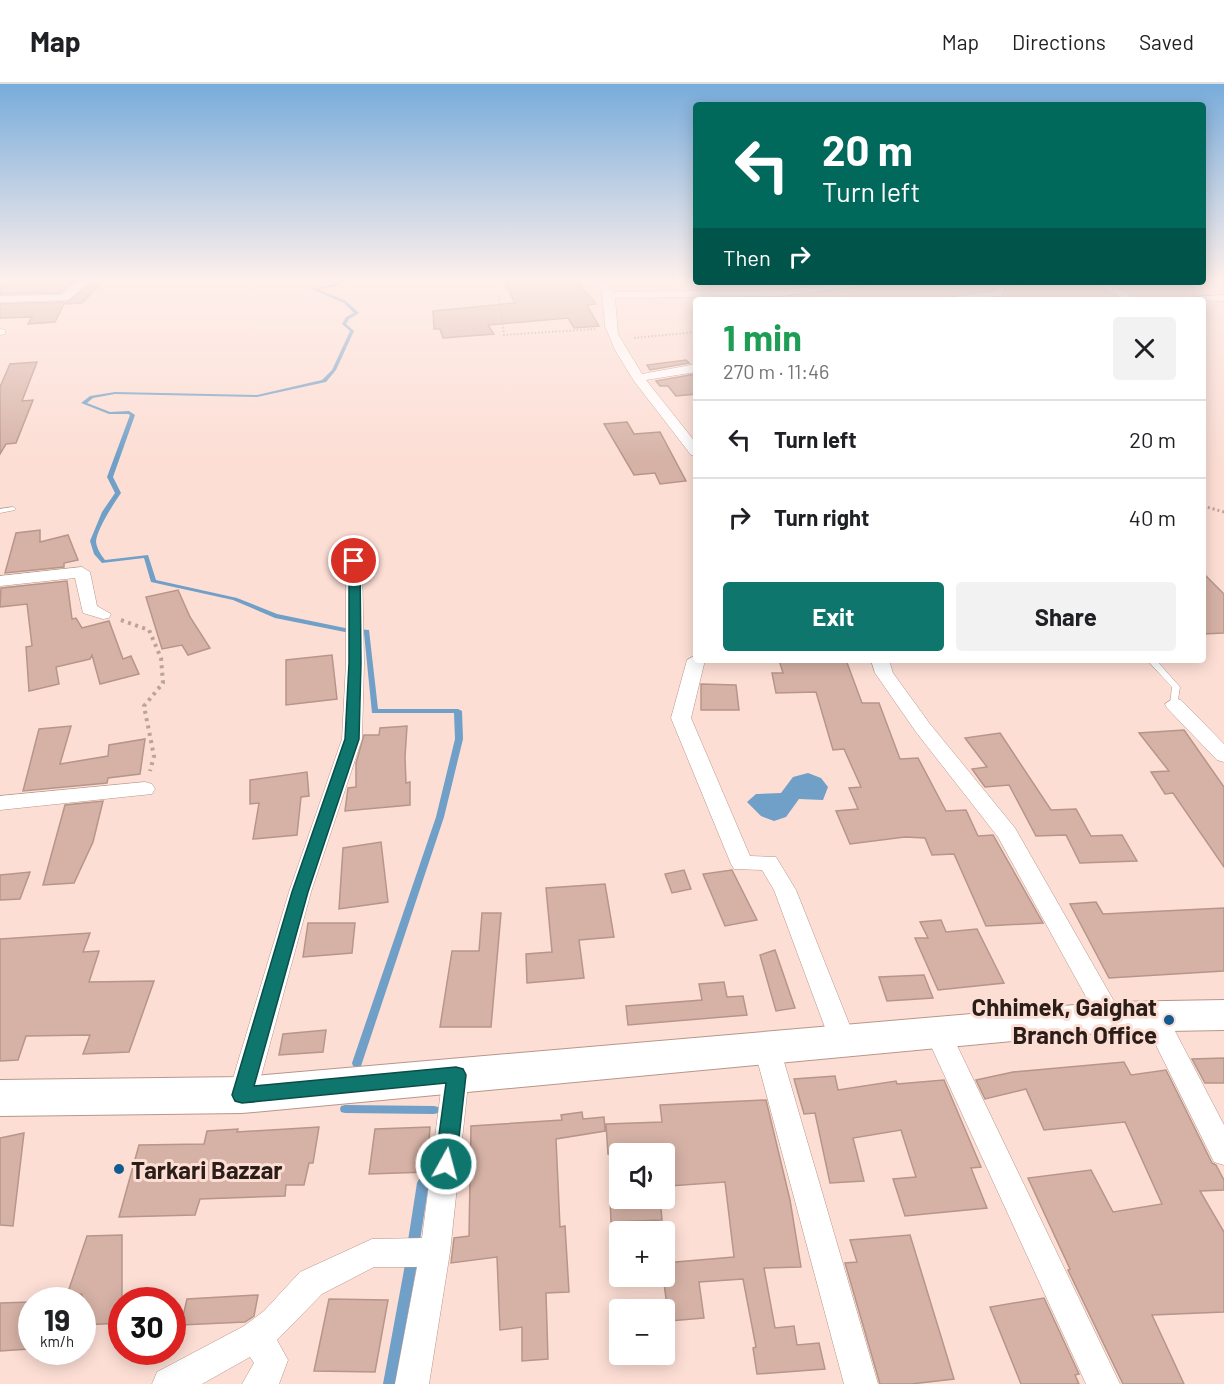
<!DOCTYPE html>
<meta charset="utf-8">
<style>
:root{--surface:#fff;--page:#f2f2f2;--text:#202124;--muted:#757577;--line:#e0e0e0;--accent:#0f766e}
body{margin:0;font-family:Barlow,sans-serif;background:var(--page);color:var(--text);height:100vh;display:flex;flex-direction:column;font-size:22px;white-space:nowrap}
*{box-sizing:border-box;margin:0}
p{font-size:20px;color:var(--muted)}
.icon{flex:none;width:33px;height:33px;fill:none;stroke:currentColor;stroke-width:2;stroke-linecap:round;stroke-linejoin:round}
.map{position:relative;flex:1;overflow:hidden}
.sheet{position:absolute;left:693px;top:213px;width:513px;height:366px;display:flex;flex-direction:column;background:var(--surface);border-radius:6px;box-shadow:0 3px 15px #0003}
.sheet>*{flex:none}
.hud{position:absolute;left:693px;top:18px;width:513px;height:183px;border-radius:6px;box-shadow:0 3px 15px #0003;background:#00695c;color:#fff;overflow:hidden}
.fabs{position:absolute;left:609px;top:1059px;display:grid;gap:12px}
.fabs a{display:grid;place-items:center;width:66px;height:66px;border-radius:6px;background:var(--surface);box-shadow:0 3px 15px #0003;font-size:30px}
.speed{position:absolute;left:18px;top:1203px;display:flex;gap:12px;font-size:30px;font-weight:700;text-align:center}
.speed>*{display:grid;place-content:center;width:78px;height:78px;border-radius:50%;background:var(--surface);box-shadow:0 3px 15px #0003;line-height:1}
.speed small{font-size:15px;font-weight:400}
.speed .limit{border:9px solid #d22;background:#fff;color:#111}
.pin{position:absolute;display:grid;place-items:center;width:51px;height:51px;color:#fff;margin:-26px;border:3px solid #fff;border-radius:50%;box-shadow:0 2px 6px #0007}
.me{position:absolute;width:66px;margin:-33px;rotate:7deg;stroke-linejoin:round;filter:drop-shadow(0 0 4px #0008)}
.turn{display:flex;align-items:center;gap:21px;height:126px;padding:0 30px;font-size:27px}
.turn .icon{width:78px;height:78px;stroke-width:2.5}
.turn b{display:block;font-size:42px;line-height:51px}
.then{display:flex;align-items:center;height:57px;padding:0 30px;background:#0003;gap:12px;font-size:22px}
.round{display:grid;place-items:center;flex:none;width:63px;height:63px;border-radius:6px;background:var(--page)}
.headline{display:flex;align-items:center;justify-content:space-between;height:102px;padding:0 30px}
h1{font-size:36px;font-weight:700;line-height:45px;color:#1e9e55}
.primary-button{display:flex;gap:12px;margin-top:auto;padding:12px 30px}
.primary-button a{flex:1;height:69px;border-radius:6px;background:var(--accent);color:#fff;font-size:24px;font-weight:700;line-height:69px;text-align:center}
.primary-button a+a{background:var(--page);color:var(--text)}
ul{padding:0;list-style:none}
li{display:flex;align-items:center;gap:18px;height:78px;padding:0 30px;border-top:2px solid var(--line)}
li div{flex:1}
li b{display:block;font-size:22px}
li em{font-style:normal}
header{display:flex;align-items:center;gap:36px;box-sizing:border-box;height:84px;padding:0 30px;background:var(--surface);border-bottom:2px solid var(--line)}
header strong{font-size:28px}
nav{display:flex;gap:33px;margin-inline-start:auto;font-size:21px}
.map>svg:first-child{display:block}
.water{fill:#709fc7}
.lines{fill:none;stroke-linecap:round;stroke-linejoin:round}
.stream{fill:#709fc7;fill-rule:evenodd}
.building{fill:#d6b2a6;stroke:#b79589;stroke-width:1.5}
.lane-casing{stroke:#b8968a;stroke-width:1}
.street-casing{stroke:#b8968a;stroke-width:1}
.primary-casing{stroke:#b8968a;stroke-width:2}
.path-far2{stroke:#bba29a;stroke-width:2;stroke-dasharray:1.5 2;stroke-linecap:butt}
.path-far1{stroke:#bba29a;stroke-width:3;stroke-dasharray:2 3;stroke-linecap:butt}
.path{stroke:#bba29a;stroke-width:4;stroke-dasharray:3 4.5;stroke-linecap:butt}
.lane{fill:#fff;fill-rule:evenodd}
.street{fill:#fff;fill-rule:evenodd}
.primary{fill:#fff;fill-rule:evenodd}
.route{fill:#0f766e;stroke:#0a4d48;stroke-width:1.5}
.poi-dot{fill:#115b8f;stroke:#fcded4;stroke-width:2}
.labels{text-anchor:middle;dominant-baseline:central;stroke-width:6;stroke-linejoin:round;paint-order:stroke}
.near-poi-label{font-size:24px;font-weight:bold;fill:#2b1e19;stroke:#fcded4;text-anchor:end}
</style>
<header>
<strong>Map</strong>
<nav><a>Map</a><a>Directions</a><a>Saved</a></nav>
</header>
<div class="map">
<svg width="1224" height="1300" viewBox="0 0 1224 1300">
<rect width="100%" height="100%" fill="#fcded4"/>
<path class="water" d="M808,689l13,5 7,9 -5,13 -24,-1 -13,18 -12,4 -13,-5 -14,-14 9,-8 25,-1 12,-16z"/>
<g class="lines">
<path class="stream" d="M347,194h4l-17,9 -16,2 28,12 13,12 -10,6 -3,5 8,7 -18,39 -10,12 -69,15 -142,-3 -22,4 -6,5 23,9 19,-1 6,4 -22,62 8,16c-7,10 -25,38 -25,49 1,7 5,13 9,18l43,-5 8,25 81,18 40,16 68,14 24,2 9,79h80l4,2 1,28 -19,78 -83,249 -4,1 -4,-1 -1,-3 84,-246 19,-78 -1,-26h-82l-8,-80 -19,-1 -70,-14 -42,-18 -82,-18 -7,-24 -42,5 -8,-9 -4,-13 12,-29 13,-19 -8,-16 23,-62 -2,-1h-19l-28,-11 9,-7 25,-4 142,3 65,-15 10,-10 18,-39 -8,-7 4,-7 8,-4 -10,-10 -33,-14 21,-4z
M345,1021l89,1 4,1 1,3 -1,3 -4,1 -89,-1 -4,-1 -1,-3 1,-3z
M423,1094l4,1 2,4 -10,64 -2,4 -4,1 -4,-1 -2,-4 10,-64 2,-4z
M412,1169l4,2 2,4 -23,125h-12l23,-125 2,-4z"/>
</g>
<path class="building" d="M0,194h12l63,3 -15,12 -60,1z
M574,194l22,26 -9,1 12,21 -25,2 -6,-10 -80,7 6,9 -51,4 -3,-9h-6l-1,-18 82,-8 -11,-22z
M92,198h10l-20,21 -18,1 -9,18 -27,2 4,-7 -32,1v-14l68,-2z
M686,276l3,3 -39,7 -3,-5z
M37,278l-15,39 11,-1 -17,43 -10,1 -6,10v-67l10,-23z
M696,290v20l-20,2 -8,-10h-8l-4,-5z
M627,338l7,12 26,-2 26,49 -26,3 -5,-11 -21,2 -30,-51z
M40,446v12l28,-7 10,25 -14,3v4l-59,6 11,-40z
M1203,489l21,21v39l-21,1z
M67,497l5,38 4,-1 6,10 27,-7 14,38 8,-3 8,18 -39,10 -8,-29 -2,4 -34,8 3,17 -30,7 -3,-44 6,-1 -5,-42 -27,3 1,-19z
M178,506l12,27 20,31 -22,7 -6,-10 -20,4 -16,-52z
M332,571l5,44 -51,6v-45z
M779,576h67l16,43h17l21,56 18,-1 28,53 20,-1 12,26 15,-1 50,88 -57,3 -32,-72 -22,1 -7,-17 -20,-1 -55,7 -14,-33 22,-2 -9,-21 12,-1 -17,-38 -11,1 -17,-58 -40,1 -4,-20h11z
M701,600l35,1 3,25h-38z
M71,642l-11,38 48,-8 1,-11 36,-6 -5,35 -32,4 -1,5 -84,8 16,-62z
M407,642l-2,31 1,26 4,-1v23l-65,6 3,-23 8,-1v-24l8,-28h15l1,-7z
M1184,646l40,57v80l-51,-74 -8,1 -14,-22 18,-1 -30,-38z
M1000,649l51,77 25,-1 15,27 31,-1 15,26 -57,2 -14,-28 -30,1 -27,-51 -24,2 -13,-18 15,-2 -22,-29z
M307,688l2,24 -8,1 -4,38 -44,4 6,-36 -9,1v-24z
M103,717l-10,41 -19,41 -31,2 22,-80z
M381,758l7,60 -49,7 4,-61z
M684,786l7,19 -19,4 -7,-19z
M732,786l25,50 -32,6 -22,-52z
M30,788l-10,27 -20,1v-25z
M605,800l9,53 -35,3 5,38 -57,5 -1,-29 26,-2 -6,-64z
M1096,818l7,12 121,-6v63l-115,7 -39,-74z
M482,829h19l-10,114h-51l12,-76h27z
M941,836l5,12 31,-3 27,54 -66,7 -23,-52h13l-8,-16z
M308,839h47l-3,30 -49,4z
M90,849l-7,19 16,-1 -10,31 65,-1 -25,71 -46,2 7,-19 -64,1 -8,24 -18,1v-122z
M775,866l20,58 -19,3 -16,-56z
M924,891l9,23 -46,3 -8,-24z
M724,898l3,15 16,-1 4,19 -119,10 -2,-19 76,-6 -3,-16z
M326,946l-3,22 -44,3 4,-21z
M1224,974v25h-19l-13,-24z
M1124,978l7,13 35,-5 46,93 4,2 8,15v10l-24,1 24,41v80l-72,3 32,69h-61l-55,-114 2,-1 -42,-91 63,-8 22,42 49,-8 -37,-82 -81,8 -18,-41 -41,10 -9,-19 37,-8z
M835,992l3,14 58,-9 1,3 47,-4 37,87 -10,1 16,40 -82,8 -12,-37 23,-2 -15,-47 -48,8 11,43 -34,2 -15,-70 -11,1 -10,-35z
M766,1016l24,100 11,67 -37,1 11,60 19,-2 3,19 22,-2 6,26 -68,5 -4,-26 3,-1 -13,-68 -44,3 5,36 -35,3 -6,-45 1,-13 70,-6 -9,-75 -56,4 -3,-32h-58l-2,-30 56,-2 -2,-17z
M582,1028l1,7 21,-2 1,14 -49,8 4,88 5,-1 4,66 -23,1 2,66 -26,2v-34l-22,3 -3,-73 -46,6 3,-25 15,-2 2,-110 91,-6 -1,-5z
M319,1043l-6,36h-4l-5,22h-18l-1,11 -85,3 -5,16 -76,2 20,-72 65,-1 3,-13 31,-2 -1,3z
M430,1043l-3,45 -58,2 6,-45z
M24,1049l-11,93 -13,-1v-87z
M610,1114h50l2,22 -51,2z
M122,1151v88l-40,2v-31l-15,1 20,-59z
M910,1151l44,144 -43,5h-31l-35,-121 12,-1 -7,-22z
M258,1211l-4,21 -9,6 -64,3 6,-26z
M1044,1214l35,76 -4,1 4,9h-58l-31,-77z
M329,1215l59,1 -13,72 -61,-1z
M32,1218v38l-3,9 -29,2v-48z"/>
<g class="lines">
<g class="lane-casing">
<path id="lane" d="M13,423l3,2 -1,1 -15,3v-4z
M1147,576h9l24,27 -3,19h-6l-1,-2 2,-17z"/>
</g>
<g class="street-casing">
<path id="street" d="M82,194h11l-25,22 -68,2v-6l61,-1z
M587,194h11l15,14 170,-2 65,-8h29l-5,3 -89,11 -168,2 3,36 24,40 54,-10v8l-50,8 50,63v13l-5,-1 -57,-74 -19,-31 -10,-24 -3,-35z
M991,198h10l4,4 -3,10 -56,4 5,-3 43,-6 2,-3z
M1093,198h13l33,18h-13z
M1224,211v6l-36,-1 5,-3z
M0,245l5,1v4l-5,1z
M354,472l8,5 2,102 -2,76 -51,153 -55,203 -4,8 -10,3 -10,-3 -4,-8 61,-203 53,-153 4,-76v-102z
M82,483l8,5 7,34 14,8 -2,4 -6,1 -20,-6 -8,-35 -75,8v-10z
M696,571v5h9l-14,58 59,138 26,1 20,33 60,151 -4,7 -9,3 -9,-3 -4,-7 -56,-151 -12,-20 -28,-1 -3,-5 -60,-146 16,-58z
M871,576h18l4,13 37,51 85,104 108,189 -4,7 -9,3 -9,-3 -103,-187 -82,-105 -41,-59z
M1174,614l7,2 43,44v18l-7,-2 -50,-52 -2,-4z
M145,698l7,2 3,5 -3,5 -152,16v-14z
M1155,923l9,3 60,115v40l-10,-3 -72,-145 4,-7z
M938,939l9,3 4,7 169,351h-34l-161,-351 4,-7z
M767,953l9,4 4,7 98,336h-34l-90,-336 4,-7z
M456,980l9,3 4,8 -19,177 -21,132h-34l22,-117h-43l-52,27 -45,46 11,20 -9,24h-37l12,-21 -4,-6 -48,27h-50l5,-12 87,-46 20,-15 36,-39 72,-33 50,-1 21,-163 4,-8z"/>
</g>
<g class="primary-casing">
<path id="primary" d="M1224,916v30l-114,2 -868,81 -242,3v-36l242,-3 868,-75z"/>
</g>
<path class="path-far2" d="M499,212l5,39 91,-6
M634,254l62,-6"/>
<path class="path-far1" d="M1203,422l21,6"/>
<path class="path" d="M121,536l28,10 12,28 2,25 -19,23 10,50 -4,15"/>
<use href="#lane" class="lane"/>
<use href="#street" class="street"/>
<use href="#primary" class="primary"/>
</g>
<linearGradient id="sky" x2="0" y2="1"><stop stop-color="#78acdb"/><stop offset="0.52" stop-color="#fef0ec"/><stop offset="1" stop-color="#fef0ec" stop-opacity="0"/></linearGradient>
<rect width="1224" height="376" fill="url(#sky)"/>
<path class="route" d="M354,474l6,3 1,102 -2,76 -51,153 -54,194 202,-19 7,2 3,6 -10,89 -3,6 -7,2 -8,-2 -3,-6 11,-81 -204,20 -7,-2 -3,-6 60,-203 53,-153 4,-76v-102z"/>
<g class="poi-dot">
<circle cx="1169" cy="936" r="6"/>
<circle cx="119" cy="1085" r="6"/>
</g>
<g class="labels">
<g class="near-poi-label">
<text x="1157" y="922">Chhimek, Gaighat<tspan x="1157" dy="28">Branch Office</tspan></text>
<text x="131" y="1085" text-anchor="start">Tarkari Bazzar</text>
</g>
</g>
</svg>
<div class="fabs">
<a><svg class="icon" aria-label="sound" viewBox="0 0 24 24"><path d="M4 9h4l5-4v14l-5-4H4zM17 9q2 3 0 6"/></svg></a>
<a>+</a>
<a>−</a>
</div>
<div class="speed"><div>19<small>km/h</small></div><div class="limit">30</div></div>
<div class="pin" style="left:354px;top:477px;background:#d93025"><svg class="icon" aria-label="arrive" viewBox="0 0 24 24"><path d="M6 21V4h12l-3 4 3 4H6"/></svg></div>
<svg class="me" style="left:446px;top:1080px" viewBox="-20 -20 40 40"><circle r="17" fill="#0f766e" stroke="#fff" stroke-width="3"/><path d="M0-11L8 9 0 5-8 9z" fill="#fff"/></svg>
<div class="hud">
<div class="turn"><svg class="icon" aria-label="left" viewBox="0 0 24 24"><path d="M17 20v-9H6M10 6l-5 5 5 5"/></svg><div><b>20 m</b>Turn left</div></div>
<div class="then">Then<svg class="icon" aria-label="right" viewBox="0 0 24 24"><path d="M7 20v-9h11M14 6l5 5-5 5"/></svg></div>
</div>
<section class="sheet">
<div class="headline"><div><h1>1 min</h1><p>270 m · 11:46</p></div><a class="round"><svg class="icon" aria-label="close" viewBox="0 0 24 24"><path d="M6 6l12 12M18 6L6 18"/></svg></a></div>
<ul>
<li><svg class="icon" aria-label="left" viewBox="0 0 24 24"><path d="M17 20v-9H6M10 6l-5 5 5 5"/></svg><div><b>Turn left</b></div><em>20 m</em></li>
<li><svg class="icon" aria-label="right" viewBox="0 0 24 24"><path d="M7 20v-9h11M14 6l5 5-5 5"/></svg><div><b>Turn right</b></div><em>40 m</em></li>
</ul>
<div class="primary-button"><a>Exit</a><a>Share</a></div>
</section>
</div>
